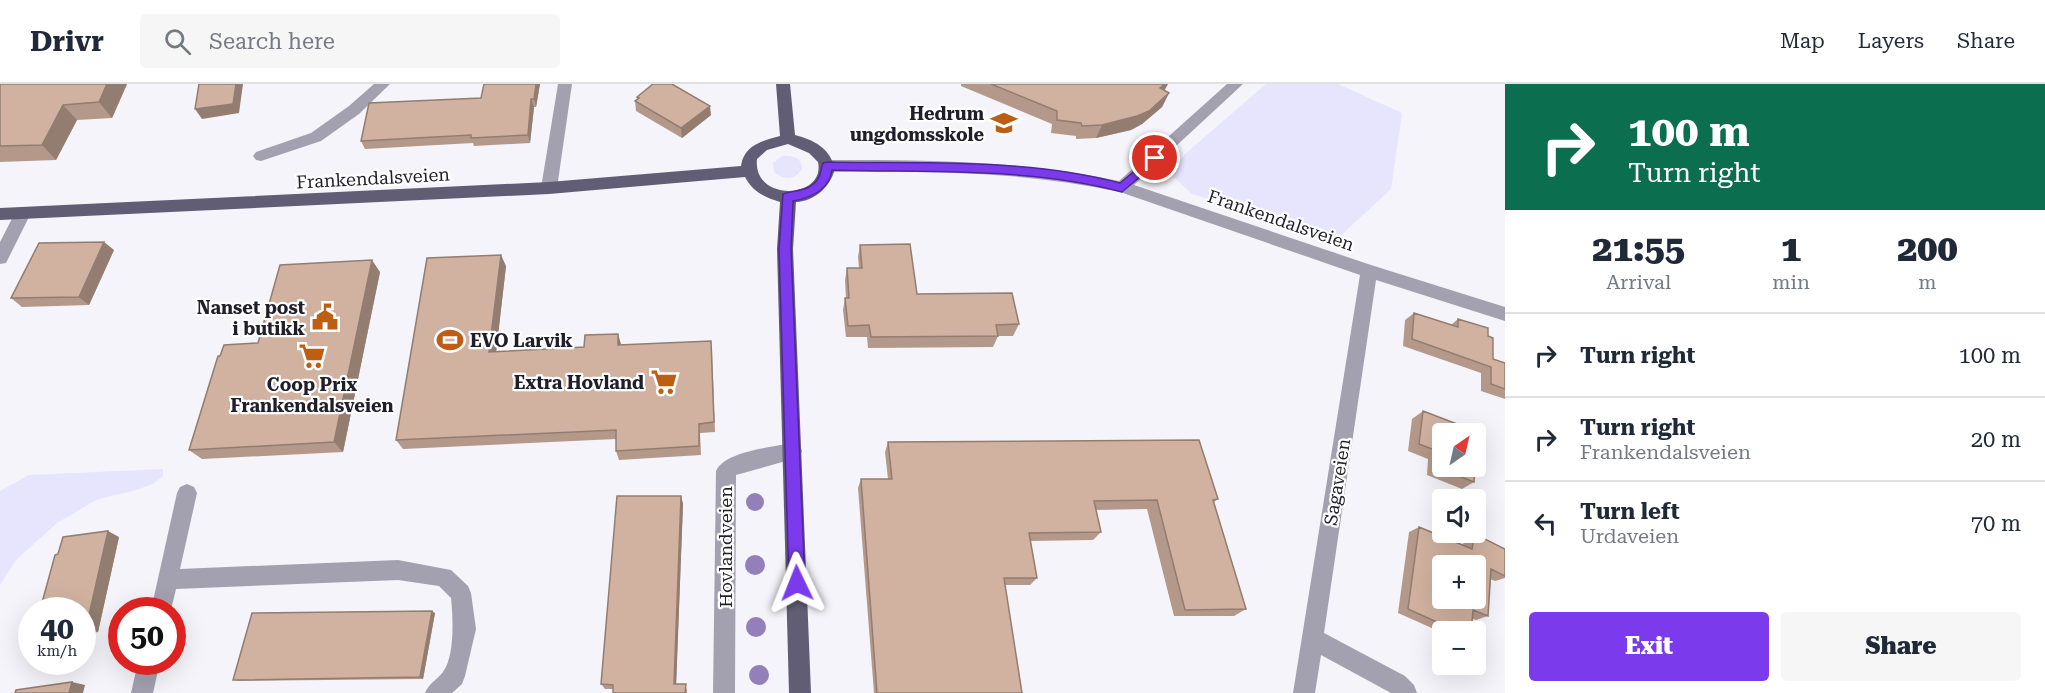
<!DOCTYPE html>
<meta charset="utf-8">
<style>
:root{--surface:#fff;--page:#f6f6f7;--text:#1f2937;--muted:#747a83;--line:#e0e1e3;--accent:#7c3aed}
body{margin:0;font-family:"Roboto Serif",serif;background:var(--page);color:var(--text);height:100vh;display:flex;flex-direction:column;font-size:22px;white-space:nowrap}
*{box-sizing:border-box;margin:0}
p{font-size:20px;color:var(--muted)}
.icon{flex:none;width:33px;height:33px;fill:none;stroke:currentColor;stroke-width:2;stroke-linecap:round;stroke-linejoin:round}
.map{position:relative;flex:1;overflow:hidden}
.side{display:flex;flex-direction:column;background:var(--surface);width:540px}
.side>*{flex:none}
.top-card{background:#0b6e4f;color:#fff;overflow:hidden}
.needle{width:39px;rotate:34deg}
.tools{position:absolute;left:1432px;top:339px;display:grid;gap:12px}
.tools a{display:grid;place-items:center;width:54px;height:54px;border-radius:6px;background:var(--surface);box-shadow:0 6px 24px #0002;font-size:30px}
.speed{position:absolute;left:18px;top:513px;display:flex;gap:12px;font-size:30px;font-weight:700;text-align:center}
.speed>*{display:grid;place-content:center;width:78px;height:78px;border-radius:50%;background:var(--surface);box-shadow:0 6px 24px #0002;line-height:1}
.speed small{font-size:15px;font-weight:400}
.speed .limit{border:9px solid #d22;background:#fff;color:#111}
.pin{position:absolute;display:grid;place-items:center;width:51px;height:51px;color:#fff;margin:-26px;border:3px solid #fff;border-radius:50%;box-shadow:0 2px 6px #0007}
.me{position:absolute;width:66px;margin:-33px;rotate:358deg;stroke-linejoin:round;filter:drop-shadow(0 0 4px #0008)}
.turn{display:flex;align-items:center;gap:21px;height:126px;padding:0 24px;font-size:27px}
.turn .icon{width:78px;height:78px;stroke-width:2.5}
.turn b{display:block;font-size:42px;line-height:51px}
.eta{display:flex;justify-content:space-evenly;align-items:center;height:102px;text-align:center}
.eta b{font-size:36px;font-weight:800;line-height:42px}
.button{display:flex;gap:12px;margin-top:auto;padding:12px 24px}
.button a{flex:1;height:69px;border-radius:6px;background:var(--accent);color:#fff;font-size:24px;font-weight:800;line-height:69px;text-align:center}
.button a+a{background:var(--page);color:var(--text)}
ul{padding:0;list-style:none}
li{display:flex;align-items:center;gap:18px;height:84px;padding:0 24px;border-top:2px solid var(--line)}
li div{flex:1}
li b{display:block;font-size:22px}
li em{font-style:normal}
header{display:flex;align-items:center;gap:36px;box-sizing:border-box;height:84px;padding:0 30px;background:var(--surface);border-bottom:2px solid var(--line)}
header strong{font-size:28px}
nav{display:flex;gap:33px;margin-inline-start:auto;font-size:21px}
.search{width:420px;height:54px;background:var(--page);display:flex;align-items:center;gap:15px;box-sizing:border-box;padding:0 21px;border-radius:6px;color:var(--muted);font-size:22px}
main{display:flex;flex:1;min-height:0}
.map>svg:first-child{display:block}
.green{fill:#e7e4fe}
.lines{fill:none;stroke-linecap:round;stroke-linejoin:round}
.minor{fill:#a3a1af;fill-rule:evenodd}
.major{fill:#605d74;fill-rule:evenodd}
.tree{fill:#9380bb}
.wall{fill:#b4998a}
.shaded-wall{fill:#927d70}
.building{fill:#d1b2a0;stroke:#927d70;stroke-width:1.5;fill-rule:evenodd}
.route{fill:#7c3aed;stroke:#51269a;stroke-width:1.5}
.labels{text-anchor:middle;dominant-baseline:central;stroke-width:4.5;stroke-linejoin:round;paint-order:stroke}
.poi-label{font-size:18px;font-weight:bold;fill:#201e2a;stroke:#fff;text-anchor:end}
.street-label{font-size:18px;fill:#201e2a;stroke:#fff}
</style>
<header>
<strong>Drivr</strong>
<div class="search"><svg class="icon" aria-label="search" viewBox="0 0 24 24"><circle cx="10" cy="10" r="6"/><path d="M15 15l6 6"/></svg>Search here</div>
<nav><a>Map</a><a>Layers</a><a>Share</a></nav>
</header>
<main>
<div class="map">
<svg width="1505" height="609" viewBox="0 0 1505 609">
<rect width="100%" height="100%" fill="#f4f4fa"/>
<path class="green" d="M1266,0h72l64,29 -11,76 -54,50 -145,-45 -18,-17 -1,-9 12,-14z
M782,72c10,-1 20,2 20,12 -6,13 -19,12 -28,4l-1,-9z
M163,385v7l-10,8 -20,7 -35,8 -41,24 -40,36 -17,26v-94l29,-16z"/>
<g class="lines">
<path class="minor" d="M374,0h16l-31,30 -38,27 -60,20 -5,-1 -3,-4 3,-4 55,-19 38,-27z
M558,0h14l-15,104 -3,4h-10l-3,-4z
M1227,0h16l-109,101 237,80 134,42v14l-129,-41 -52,353 81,43 9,9 3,8h-26l-70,-38 -6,38h-22l67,-418 -240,-83c-97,-21 -194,-21 -293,-20l-5,-2 -3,-4 3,-4 5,-2c98,0 195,0 292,21z
M23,123l6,2 2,4 -25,50 -6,1v-22l17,-33z
M793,359l7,2 2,6 -2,6 -64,18 -1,218h-22l3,-222c9,-20 57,-24 77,-28z
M187,400l7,3 3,6 -17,76 218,-9 53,10 17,16 3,7 5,36 -11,47 -3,8 -10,9h-27c4,-10 12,-13 18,-21 12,-16 10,-55 8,-74l-12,-12 -41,-6 -222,9 -5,21h-20l26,-117 3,-6z
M138,578h22l-7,31h-22z"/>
<path class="major" d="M776,0h14l5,51c19,5 35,13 40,34 -5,18 -20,32 -39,33l-3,47 18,444h-22l-12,-444 3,-47c-16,-5 -27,-10 -35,-25l-196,17 -549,26v-12l549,-26 192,-16c3,-21 21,-25 39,-30zM788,60l21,9 9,9c8,38 -66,40 -61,-3l10,-9z"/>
</g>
<g class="tree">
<circle cx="755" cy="418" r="9"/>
<circle cx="755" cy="481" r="10"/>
<circle cx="756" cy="543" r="10"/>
<circle cx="759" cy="591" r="10"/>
</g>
<path class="wall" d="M0,0h127l-15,34 -35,2 -21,40 -56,2z
M540,0l-4,23h-2l-4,36 -56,3 -1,-3 -108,6 -4,-8 120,-43z
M961,0h207l-4,6 5,3 -7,14 -20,17 -11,6 -35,8 -20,1v-3l-25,-3 1,-9 -91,-38z
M637,13l74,18 -29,23 -46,-27 -1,-10 2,-1z
M860,161l57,49 102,30 -6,12h-15l-5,11 -125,1 -1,-11h-21l-3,-27 2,-12h1l-1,-18 2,-12h12l-1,-11z
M114,166l-25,55 -67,2 -11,-9z
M506,182l-10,86 88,-5 37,-3v1l91,6 3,81 -15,1 1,22 -82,5 -3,-9v-12l-213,10 -7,-9z
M380,188l-37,180 -141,7 -13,-9 31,-94 38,-13z
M1414,229l37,12 7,-6 30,17 5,23 12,4v36l-24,-8v-18l-78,-27 2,-26z
M1423,327l51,71 -12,7 -35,-14 1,-16 -20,-8 4,-32z
M888,358l330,57 -4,3 32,107 -12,7h-60l-27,-107 -51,1 5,22 -8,8 -63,1 7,37 -7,7h-25l17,108h-148l-16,-205 3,-9h27l-3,-27z
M681,412l2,8 -7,180 11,5v4h-74v-4h-8l-4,-5z
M1419,443l44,18 1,-6 11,-5 30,15v29l-10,3 -5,-2 -2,37 -12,4 -3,-1 -2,13h-28v1l-45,-20 11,-81z
M119,453l-21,95 -16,3v-25z
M435,529l-12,66 -184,2 -6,-1z"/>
<path class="shaded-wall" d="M107,0h20l-15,34 -13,-16z
M236,0h7l-4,29 -37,6 -7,-10z
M536,0h4l-4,23 -2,-8z
M1165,0h3l-5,9 -3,-5z
M1169,9l-7,14 -20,17 -11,6 -35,8 6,-13z
M531,15l3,8 -4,36 -2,-8z
M63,21l14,15 -21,40 -14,-15z
M710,22l1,9 -29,23 -1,-10z
M104,158l10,8 -25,55 -10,-8z
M501,171l5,11 -11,96 -6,-10z
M372,176l8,12 -37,180 -9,-10z
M618,250l3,10v12l-3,-11z
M681,412l2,8 -7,185 -2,-5z
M108,447l11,6 -21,95 -12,-4z
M432,527l3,2 -12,66 -3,-2z
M72,598l13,3 -2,8h-14z"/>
<path class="building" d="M0,0h107l-8,18 -36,3 -21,40 -42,1z
M199,0h37l-3,20 -38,5z
M484,0h52l-2,15h-3l-3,36 -57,3v-3l-110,6 8,-38 112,-5z
M653,0h19l38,22 -29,22 -46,-27 4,-3 -2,-1z
M991,0h174l-5,4 9,5 -20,18 -12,5 -35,9 -20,1 -1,-3 -24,-3v-9z
M104,158l-25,55 -68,1 28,-55z
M910,160l7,50 95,-1 7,31 -23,1 2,11 -127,1 -2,-12 -21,1 -3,-28h4l-2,-30h15l-2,-23z
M501,171l-12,97 95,-5 1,-12 33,-1v11l93,-4 3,81 -15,2v22l-83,5v-21l-220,10 31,-182z
M372,176l-38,182 -145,8 29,-94h2l4,-11 34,-2 22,-78z
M1414,229l44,14v-8l30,9v8l5,2v21l12,4v26l-14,-5v-17l-79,-28z
M1423,327l55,21 -2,27v-25h-33v32h32l-1,16 -36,-14 2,-16 -21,-8z
M1199,356l19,59 -5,1 33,109 -61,1 -28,-110 -63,1 7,31 -72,1 8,45h-33l18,115h-145l-16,-214h31l-4,-37z
M617,412h64l-7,188h12l-1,9h-72v-8l-12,-1z
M1419,443l53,22 3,-15 30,15v27l-14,-7 -3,47 -15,-6 -2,22h-12l-51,-23zM1443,482h33v32h-33z
M108,447l-22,97 -4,1v-19h-42l15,-55 3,-1 5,-17z
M432,527l-12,66 -187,3 19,-67z
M72,598l-3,11h-54l1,-3z"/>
<path class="route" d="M1155,70l4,1v6l-37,31c-94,-25 -193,-19 -290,-22 -3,20 -21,28 -39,31l-2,48 14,334 -3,5 -5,3 -6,-3 -2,-5 -10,-334 4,-55c13,-4 29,-3 36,-17 2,-4 2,-10 4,-14l4,-1c98,2 198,-4 293,21z"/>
<defs>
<g id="school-bare" transform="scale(2.07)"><path d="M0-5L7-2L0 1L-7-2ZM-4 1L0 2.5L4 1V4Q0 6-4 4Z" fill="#bc5e13" stroke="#fff" stroke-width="2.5" paint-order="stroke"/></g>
<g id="civic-bare" transform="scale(2.07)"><path d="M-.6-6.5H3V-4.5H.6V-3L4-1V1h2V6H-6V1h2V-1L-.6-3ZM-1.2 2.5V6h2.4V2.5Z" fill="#bc5e13" stroke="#fff" stroke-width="2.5" paint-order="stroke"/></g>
<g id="stadium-bare" transform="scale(2.07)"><path d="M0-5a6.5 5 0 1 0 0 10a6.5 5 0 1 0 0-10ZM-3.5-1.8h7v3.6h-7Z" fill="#bc5e13" stroke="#fff" stroke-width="2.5" paint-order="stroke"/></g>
<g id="supermarket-bare" transform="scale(2.07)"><path d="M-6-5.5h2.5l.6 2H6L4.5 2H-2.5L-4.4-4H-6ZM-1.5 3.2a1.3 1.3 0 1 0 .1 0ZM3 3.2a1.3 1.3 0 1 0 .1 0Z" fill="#bc5e13" stroke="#fff" stroke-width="2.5" paint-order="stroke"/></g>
</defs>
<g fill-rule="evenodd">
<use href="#school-bare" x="1004" y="39"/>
<use href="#civic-bare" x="325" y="233"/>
<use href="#stadium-bare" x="450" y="256"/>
<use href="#supermarket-bare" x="312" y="272"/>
<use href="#supermarket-bare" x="664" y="298"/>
</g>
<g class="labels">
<g class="poi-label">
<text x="984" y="29">Hedrum<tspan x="984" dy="21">ungdomsskole</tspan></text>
<text x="305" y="223">Nanset post<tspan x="305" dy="21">i butikk</tspan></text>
<text x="470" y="256" text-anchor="start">EVO Larvik</text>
<text x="644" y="298">Extra Hovland</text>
<text x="312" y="300" text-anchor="middle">Coop Prix<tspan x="312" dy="21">Frankendalsveien</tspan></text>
</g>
<g class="street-label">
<text transform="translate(373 94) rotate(-3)">Frankendalsveien</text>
<text transform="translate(1281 136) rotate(19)">Frankendalsveien</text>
<text transform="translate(1337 398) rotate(-81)">Sagaveien</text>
<text transform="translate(725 463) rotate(-90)">Hovlandveien</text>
</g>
</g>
</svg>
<div class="tools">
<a><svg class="needle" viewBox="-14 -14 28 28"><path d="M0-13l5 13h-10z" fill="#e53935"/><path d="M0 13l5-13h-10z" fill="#747a83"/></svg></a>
<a><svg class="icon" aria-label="sound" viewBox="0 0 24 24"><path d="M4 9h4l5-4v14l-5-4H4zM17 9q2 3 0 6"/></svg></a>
<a>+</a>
<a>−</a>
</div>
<div class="speed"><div>40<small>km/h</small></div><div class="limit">50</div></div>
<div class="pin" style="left:1155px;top:74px;background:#d93025"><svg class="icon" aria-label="arrive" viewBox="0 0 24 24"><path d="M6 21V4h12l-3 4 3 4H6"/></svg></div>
<svg class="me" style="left:797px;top:499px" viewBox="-20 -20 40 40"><path d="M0-17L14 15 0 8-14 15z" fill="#7c3aed" stroke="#fff" stroke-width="4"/></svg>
</div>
<section class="side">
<div class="top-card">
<div class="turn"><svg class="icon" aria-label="right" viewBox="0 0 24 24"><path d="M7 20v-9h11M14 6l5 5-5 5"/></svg><div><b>100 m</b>Turn right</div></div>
</div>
<div class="eta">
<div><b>21:55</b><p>Arrival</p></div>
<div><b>1</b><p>min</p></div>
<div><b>200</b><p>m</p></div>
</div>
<ul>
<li><svg class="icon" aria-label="right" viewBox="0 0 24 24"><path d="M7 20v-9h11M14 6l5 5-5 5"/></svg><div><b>Turn right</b></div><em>100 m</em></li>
<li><svg class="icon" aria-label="right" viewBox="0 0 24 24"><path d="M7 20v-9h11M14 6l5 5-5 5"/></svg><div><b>Turn right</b><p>Frankendalsveien</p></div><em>20 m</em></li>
<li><svg class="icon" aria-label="left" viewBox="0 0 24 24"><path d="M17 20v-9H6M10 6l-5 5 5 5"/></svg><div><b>Turn left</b><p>Urdaveien</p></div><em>70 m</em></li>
</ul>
<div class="button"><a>Exit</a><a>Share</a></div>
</section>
</main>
